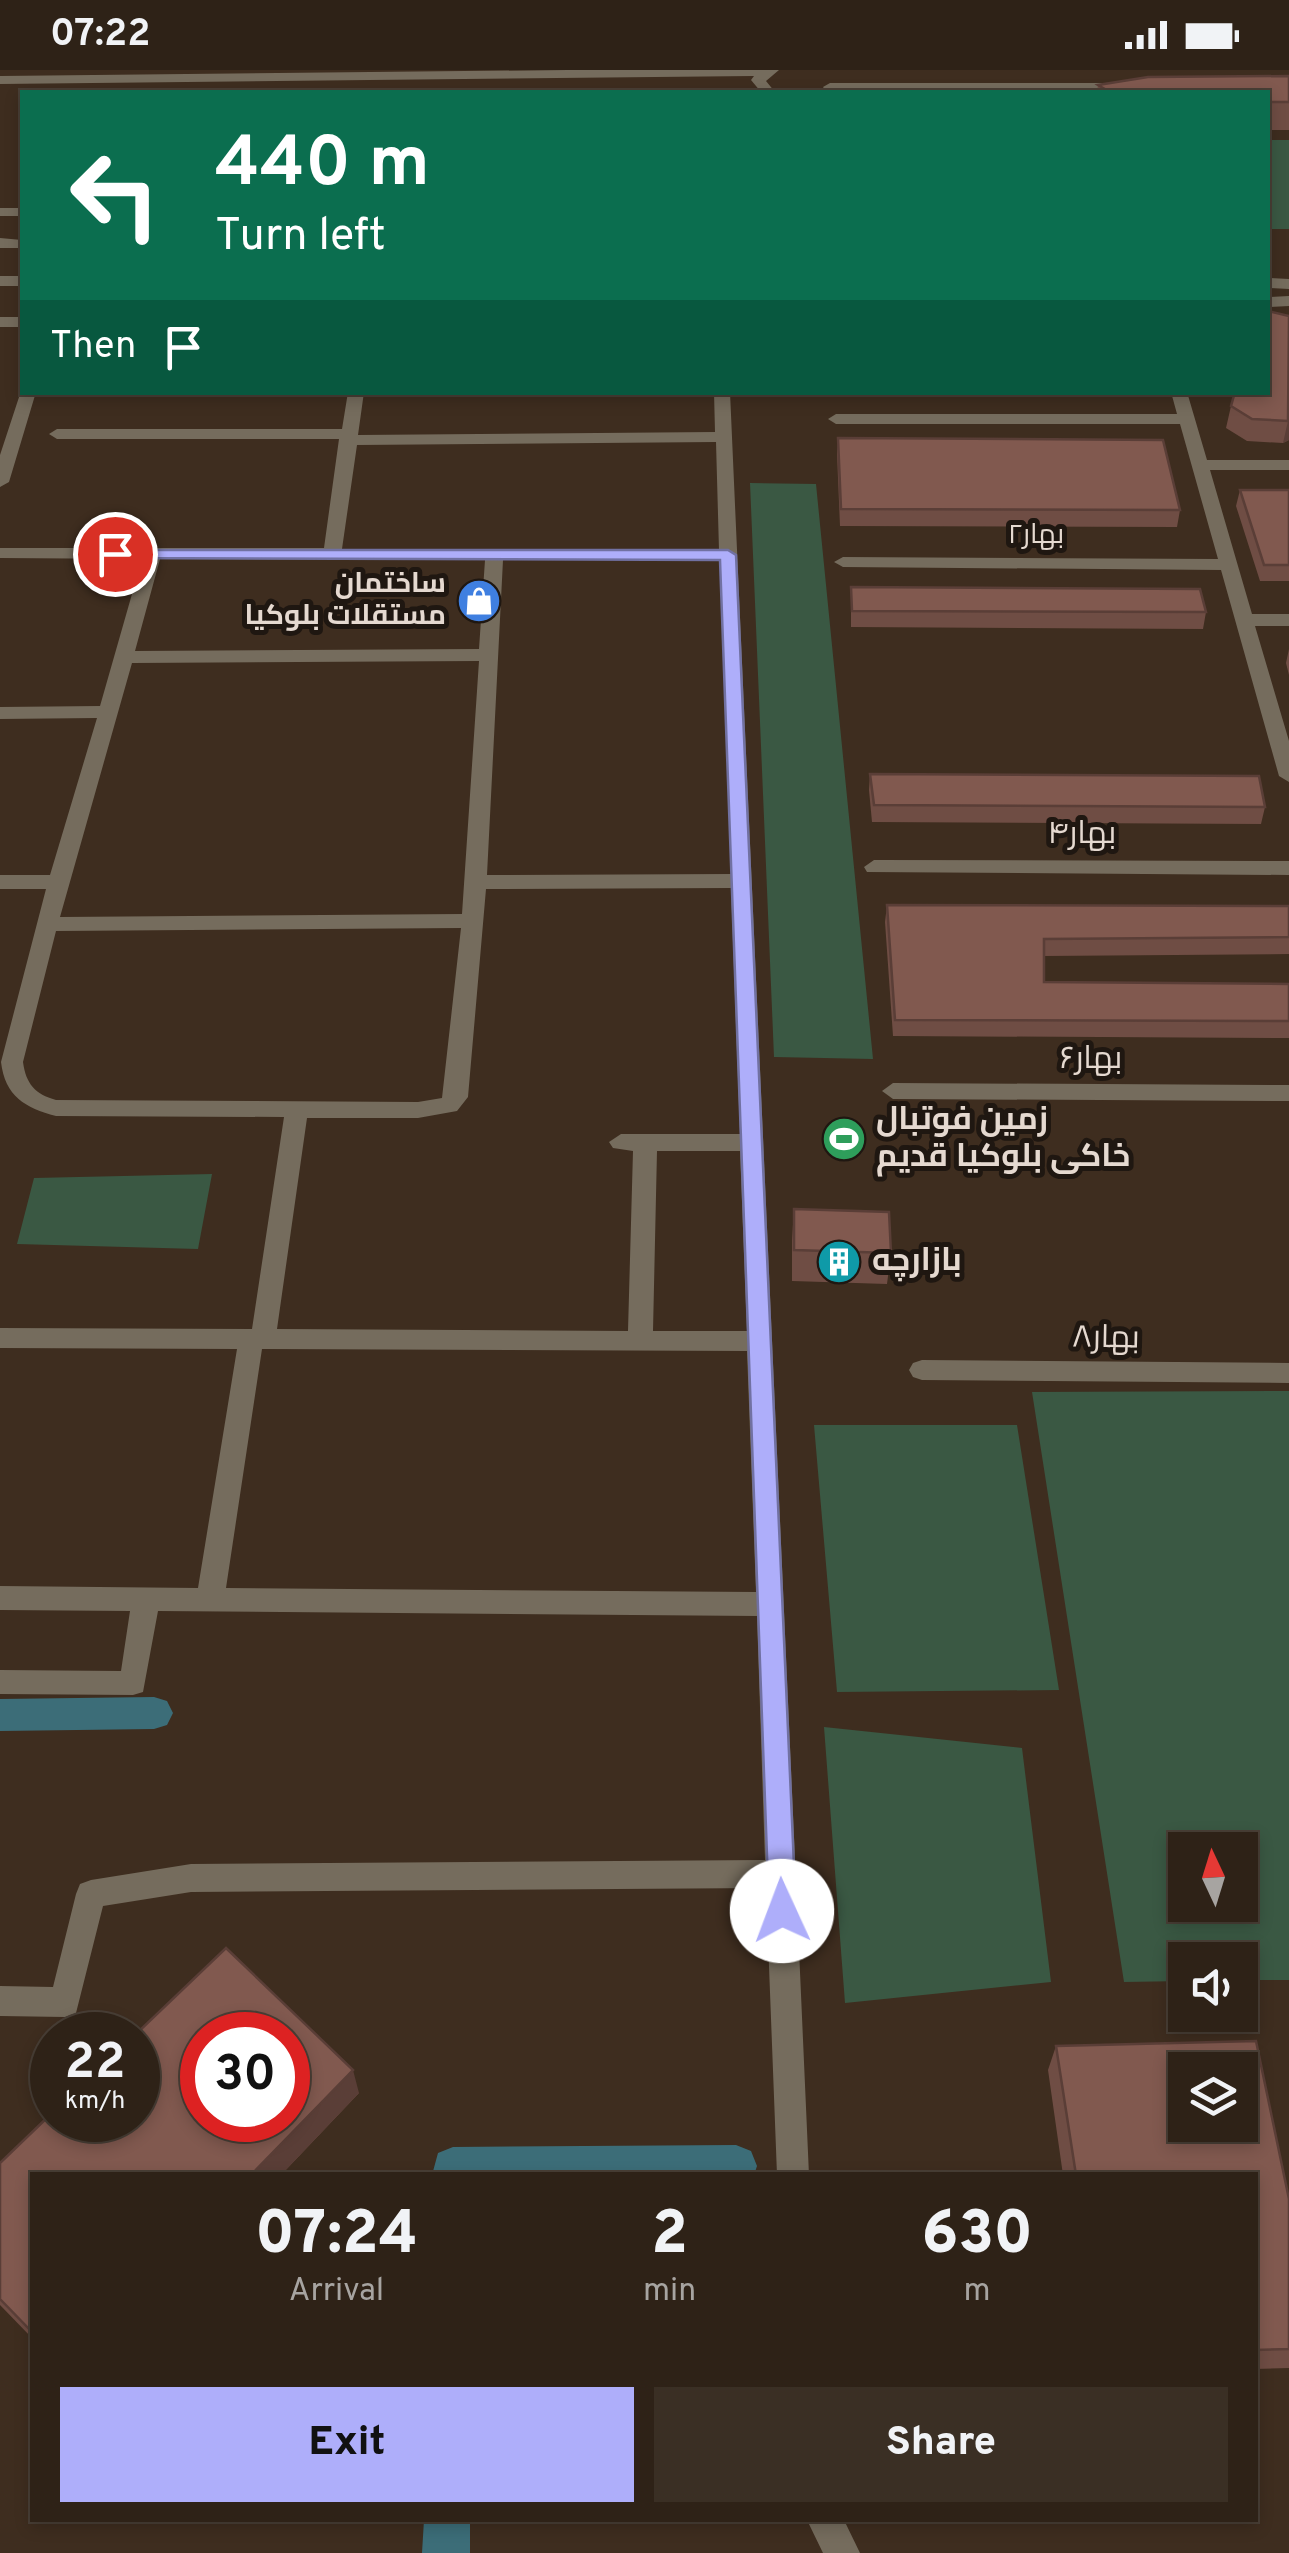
<!DOCTYPE html>
<meta charset="utf-8">
<style>
:root{--surface:#2e2217;--page:#3a2f24;--text:#f1f3f6;--muted:#a7a4a1;--line:#493f36;--accent:#aeaefa}
body{margin:0;font-family:Overpass,Cairo,sans-serif;background:var(--page);color:var(--text);height:100vh;display:flex;flex-direction:column;font-size:38px;white-space:nowrap}
*{box-sizing:border-box;margin:0}
p{font-size:32px;color:var(--muted)}
.icon{flex:none;width:55px;height:55px;fill:none;stroke:currentColor;stroke-width:2;stroke-linecap:round;stroke-linejoin:round}
.map{position:relative;flex:1;overflow:hidden}
.panel{position:absolute;left:30px;top:2102px;width:1228px;height:350px;display:flex;flex-direction:column;background:var(--surface);border-radius:0px;box-shadow:0 5px 15px #0003,0 0 0 2px var(--line)}
.panel>*{flex:none}
.banner{position:absolute;left:20px;top:20px;width:1250px;height:305px;border-radius:0px;box-shadow:0 5px 15px #0003,0 0 0 2px var(--line);background:#0b6e4f;color:#fff;overflow:hidden}
.needle{width:65px;rotate:356deg}
.buttons{position:absolute;left:1168px;top:1762px;display:grid;gap:20px}
.buttons a{display:grid;place-items:center;width:90px;height:90px;border-radius:0px;background:var(--surface);box-shadow:0 5px 15px #0003,0 0 0 2px var(--line);font-size:50px}
.speed{position:absolute;left:30px;top:1942px;display:flex;gap:20px;font-size:50px;font-weight:700;text-align:center}
.speed>*{display:grid;place-content:center;width:130px;height:130px;border-radius:50%;background:var(--surface);box-shadow:0 5px 15px #0003,0 0 0 2px var(--line);line-height:1}
.speed small{font-size:25px;font-weight:400}
.speed .limit{border:15px solid #d22;background:#fff;color:#111}
.pin{position:absolute;display:grid;place-items:center;width:85px;height:85px;color:#fff;margin:-42px;border:5px solid #fff;border-radius:50%;box-shadow:0 2px 10px #0007}
.me{position:absolute;width:110px;margin:-55px;rotate:358deg;stroke-linejoin:round;filter:drop-shadow(0 0 8px #0008)}
.turn{display:flex;align-items:center;gap:35px;height:210px;padding:0 30px;font-size:45px}
.turn .icon{width:130px;height:130px;stroke-width:2.5}
.turn b{display:block;font-size:70px;line-height:85px}
.then{display:flex;align-items:center;height:95px;padding:0 30px;background:#0003;gap:20px;font-size:38px}
.eta{display:flex;justify-content:space-evenly;align-items:center;height:170px;text-align:center}
.eta b{font-size:60px;font-weight:800;line-height:70px}
.cta{display:flex;gap:20px;margin-top:auto;padding:20px 30px}
.cta a{flex:1;height:115px;border-radius:0px;background:var(--accent);color:#111;font-size:40px;font-weight:800;line-height:115px;text-align:center}
.cta a+a{background:var(--page);color:var(--text)}
.status{display:flex;justify-content:space-between;align-items:center;height:70px;padding:0 50px;background:var(--surface);direction:ltr}
.status svg{height:28px;fill:currentColor}
.map>svg:first-child{display:block}
.green{fill:#3a5843;fill-rule:evenodd}
.lines{fill:none;stroke-linecap:round;stroke-linejoin:round}
.canal{fill:#3c6d78;fill-rule:evenodd}
.minor{fill:#756c5d;fill-rule:evenodd}
.wall{fill:#6f4d44;fill-rule:evenodd}
.shaded-wall{fill:#5a3e37}
.building{fill:#81594f;stroke:#5a3e37;stroke-width:2.5;fill-rule:evenodd}
.route{fill:#aeaefa;stroke:#7171a2;stroke-width:2.5}
.labels{text-anchor:middle;dominant-baseline:central;stroke-width:10;stroke-linejoin:round;paint-order:stroke}
.far-street-label{font-size:28px;fill:#e5d9d0;stroke:#1f1711}
.far-poi-label{font-size:28px;font-weight:bold;fill:#e5d9d0;stroke:#1f1711;text-anchor:end}
.street-label{font-size:32px;fill:#e5d9d0;stroke:#1f1711}
.poi-label{font-size:32px;font-weight:bold;fill:#e5d9d0;stroke:#1f1711;text-anchor:start}
</style>
<div class="status"><b>07:22</b><svg viewBox="0 0 49 12"><path d="M0 12V9h3v3zM5 12V6h3v6zM10 12V3h3v9zM15 12V0h3v12zM26 1h20v11H26zM47 4h2v5h-2z"/></svg></div>
<div class="map">
<svg width="1289" height="2483" viewBox="0 0 1289 2483">
<rect width="100%" height="100%" fill="#3e2d1f"/>
<path class="green" d="M1268,70h21v89h-21z
M750,413l66,1 57,575 -99,-2z
M212,1104l-14,75 -181,-5 17,-66z
M1289,1321v589h-49v-20h-55v21l-61,1 -92,-590zM1240,1780v55h-55v-55z
M814,1355h203l42,265 -222,2z
M824,1657l198,21 29,234 -206,21z"/>
<g class="lines">
<path class="canal" d="M154,1627l13,4 6,12 -6,12 -13,4 -154,2v-32z
M736,2075l15,6 6,15 -3,9h-322l6,-22 15,-6z
M424,2450h46v33h-48z"/>
<path class="minor" d="M568,0h211l-13,11 9,11h-14l-10,-12 3,-4 -754,8v-8z
M830,13h300l7,4 -7,4 -305,-1 -2,-3z
M0,138h22v8h-22z
M0,168l22,2v8h-22z
M0,206h22v10h-22z
M1268,208l21,1v10l-21,-1z
M1289,226v10l-21,1v-10z
M0,247h22v10h-22z
M22,318v4h14l-27,90 -9,5v-32z
M348,322h16l-6,43 357,-3 -1,-40h16l79,1783h-32l-11,-287 -575,4 -88,14 -27,107 -11,4 -65,-1v-30l53,1 23,-93 4,-10 11,-4 100,-16 574,-4 -8,-244 -599,-5 -15,81 -10,3 -133,-1v-24l121,1 9,-60 -130,-1v-24l198,2 39,-239 -237,-1v-20l252,1 32,-212 -228,-1c-31,-8 -51,-20 -55,-54l45,-173h-46v-14h50l47,-157 -97,1v-12l100,-1 42,-147 -142,-1v-10h324l15,-109h-282l-8,-5 8,-5h285zM716,372l3,108 -377,-1 15,-104zM160,489l325,1 -6,89 -344,2zM503,490h217l11,314 -244,1zM479,591l-17,253 -402,3 72,-254zM731,818l9,246h-119l-12,8 4,6 20,3 -5,180 -351,-2 30,-211h111l39,-7 11,-14 18,-208zM461,858l-19,170 -24,4 -362,-2c-21,-6 -30,-16 -33,-38l33,-131zM657,1081h83l7,180h-94zM262,1279l485,2 9,241 -530,-4z
M1171,322h16l20,68h82v10h-79l42,144h37v12h-34l34,115v41l-10,-6 -58,-206 -378,-3 -9,-5 9,-5 375,2 -38,-135h-344l-8,-5 8,-5h341z
M874,790l415,1v14l-422,-3 -3,-5z
M893,1013l396,2v16l-396,-2 -11,-8z
M922,1290l367,3v20l-367,-3 -9,-3 -4,-7 4,-7z
M807,2450h37l16,33h-37z"/>
</g>
<path class="wall" d="M1289,6v54h-21v-38h-171l1,-7z
M1289,246v124l-6,3 -36,-2 -21,-13 5,-22z
M838,368l342,72 -3,17 -337,-1 -3,-72z
M1240,420h49v91h-29l-24,-75z
M851,517l355,25 -3,17 -352,-2z
M1289,579v26l-3,-12z
M870,704l395,33 -4,17 -389,-2 -3,-32z
M887,835l402,1v48l-245,2v26l245,2v54l-396,-2 -8,-114z
M794,1139l97,44 -4,31 -95,-3v-41z
M1256,1971l33,158v169l-34,1v-194h-192l-15,-105 8,-24zM1185,2000h55v55h-55z
M359,2023l-78,82h-249v163l-32,-33v-142z"/>
<path class="shaded-wall" d="M1289,350v20l-6,3 5,-22z
M353,2000l6,23 -78,82h-30z"/>
<path class="building" d="M1289,6v26h-21v-10h-158l-12,-7 50,-8z
M1268,241l21,5 -1,105 -36,-2 -21,-13 4,-14h33z
M838,368l325,2 17,70 -339,-1z
M1240,420h49v75h-25z
M851,517l349,2 6,23 -354,-1z
M870,704l389,2 6,31 -391,-2z
M887,835l402,1v31l-245,2v43l245,2v37l-394,-1z
M794,1139l95,3 2,41 -97,-3z
M226,1878l127,122 -102,105h-219v157l-32,-33v-136l52,-50v7h86v-85h-3zM202,1965h86v85h-86z
M1256,1971l33,158v150l-34,1v-175h-179l-20,-129zM1185,2000h55v55h-55z"/>
<path class="route" d="M109,480h619l8,5 60,1356 -4,9 -10,4 -9,-4 -4,-9 -49,-1351 -605,-2 -8,-4z"/>
<defs>
<g id="shop-disc" transform="scale(2.25)"><circle r="9.5" fill="#3f7fe0" stroke="#1f1711"/><path d="M-5-2.5h2.3a2.7 3.5 0 0 1 5.4 0H5L5.5 6h-11ZM-1.5-2.5h3a1.5 2.3 0 0 0-3 0Z" fill="#fff"/></g>
<g id="stadium-disc" transform="scale(2.25)"><circle r="9.5" fill="#2e9e5b" stroke="#1f1711"/><path d="M0-5a6.5 5 0 1 0 0 10a6.5 5 0 1 0 0-10ZM-3.5-1.8h7v3.6h-7Z" fill="#fff"/></g>
<g id="building-disc" transform="scale(2.25)"><circle r="9.5" fill="#0f9aa8" stroke="#1f1711"/><path d="M-4-6H4V6H1V3H-1V6H-4ZM-2.5-4.3h1.7v1.8h-1.7ZM.8-4.3h1.7v1.8H.8ZM-2.5-1h1.7V.8h-1.7ZM.8-1h1.7V.8H.8Z" fill="#fff"/></g>
</defs>
<g fill-rule="evenodd">
<use href="#shop-disc" x="479" y="531"/>
<use href="#stadium-disc" x="844" y="1069"/>
<use href="#building-disc" x="839" y="1192"/>
</g>
<g class="labels">
<g class="far-street-label">
<text x="1036" y="466">بهار۲</text>
</g>
<g class="far-poi-label">
<text x="446" y="515">ساختمان<tspan x="446" dy="32">مستقلات بلوکیا</tspan></text>
</g>
<g class="street-label">
<text x="1082" y="765">بهار۴</text>
<text x="1091" y="990">بهار۶</text>
<text transform="translate(1106 1269) rotate(1)">بهار۸</text>
</g>
<g class="poi-label">
<text x="876" y="1051">زمین فوتبال<tspan x="876" dy="37">خاکی بلوکیا قدیم</tspan></text>
<text x="872" y="1192">بازارچه</text>
</g>
</g>
</svg>
<div class="buttons">
<a><svg class="needle" viewBox="-14 -14 28 28"><path d="M0-13l5 13h-10z" fill="#e53935"/><path d="M0 13l5-13h-10z" fill="#a7a4a1"/></svg></a>
<a><svg class="icon" aria-label="sound" viewBox="0 0 24 24"><path d="M4 9h4l5-4v14l-5-4H4zM17 9q2 3 0 6"/></svg></a>
<a><svg class="icon" aria-label="layers" viewBox="0 0 24 24"><path d="M12 4l9 5-9 5-9-5zM3 14l9 5 9-5"/></svg></a>
</div>
<div class="speed"><div>22<small>km/h</small></div><div class="limit">30</div></div>
<div class="pin" style="left:115px;top:484px;background:#d93025"><svg class="icon" aria-label="arrive" viewBox="0 0 24 24"><path d="M6 21V4h12l-3 4 3 4H6"/></svg></div>
<svg class="me" style="left:782px;top:1841px" viewBox="-20 -20 40 40"><circle r="19" fill="#fff"/><path d="M0-13L10 11 0 6-10 11z" fill="#aeaefa"/></svg>
<div class="banner">
<div class="turn"><svg class="icon" aria-label="left" viewBox="0 0 24 24"><path d="M17 20v-9H6M10 6l-5 5 5 5"/></svg><div><b>440 m</b>Turn left</div></div>
<div class="then">Then<svg class="icon" aria-label="arrive" viewBox="0 0 24 24"><path d="M6 21V4h12l-3 4 3 4H6"/></svg></div>
</div>
<section class="panel">
<div class="eta">
<div><b>07:24</b><p>Arrival</p></div>
<div><b>2</b><p>min</p></div>
<div><b>630</b><p>m</p></div>
</div>
<div class="cta"><a>Exit</a><a>Share</a></div>
</section>
</div>
